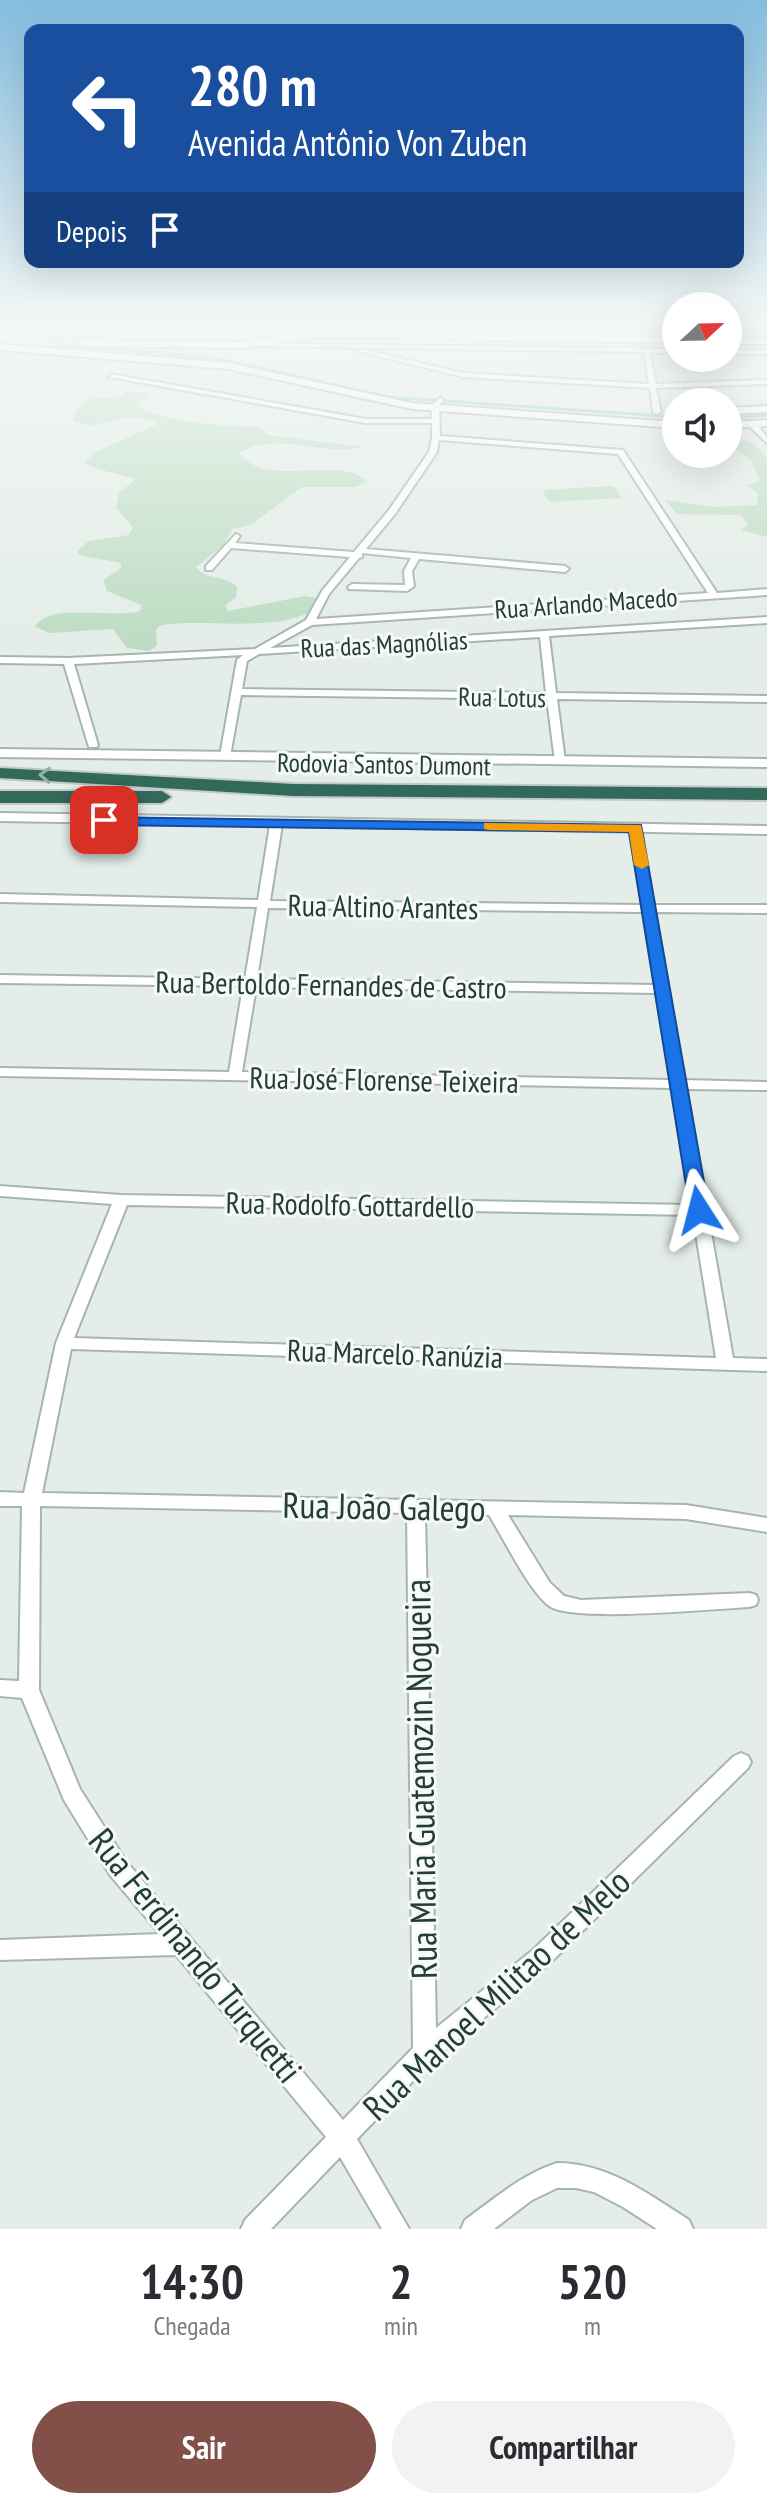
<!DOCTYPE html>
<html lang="pt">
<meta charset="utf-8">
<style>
:root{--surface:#fff;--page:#f2f2f3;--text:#2b2b33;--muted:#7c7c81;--accent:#824f49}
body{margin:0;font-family:"PT Sans Narrow",sans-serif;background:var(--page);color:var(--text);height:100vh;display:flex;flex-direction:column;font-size:30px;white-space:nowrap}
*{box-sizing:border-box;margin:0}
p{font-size:26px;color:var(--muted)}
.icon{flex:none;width:44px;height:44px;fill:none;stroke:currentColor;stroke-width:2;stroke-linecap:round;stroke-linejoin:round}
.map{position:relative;height:2229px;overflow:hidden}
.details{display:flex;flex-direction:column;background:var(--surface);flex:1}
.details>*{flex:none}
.banner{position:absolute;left:24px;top:24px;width:720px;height:244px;border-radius:16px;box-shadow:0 8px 32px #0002;background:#1a4fa0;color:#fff;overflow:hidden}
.needle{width:52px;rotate:68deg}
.tools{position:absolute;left:662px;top:292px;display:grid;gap:16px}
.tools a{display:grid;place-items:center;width:80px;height:80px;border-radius:50%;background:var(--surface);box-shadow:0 8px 32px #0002;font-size:40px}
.pin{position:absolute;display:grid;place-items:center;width:68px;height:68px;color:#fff;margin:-34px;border-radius:16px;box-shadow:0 4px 12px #0006}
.me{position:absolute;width:88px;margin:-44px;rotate:351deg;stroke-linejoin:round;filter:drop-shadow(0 0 6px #0008)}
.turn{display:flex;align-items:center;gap:28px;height:168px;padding:0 32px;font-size:36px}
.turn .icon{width:104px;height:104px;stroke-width:2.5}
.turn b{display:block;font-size:56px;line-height:68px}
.then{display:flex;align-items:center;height:76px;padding:0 32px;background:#0003;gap:16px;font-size:30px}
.eta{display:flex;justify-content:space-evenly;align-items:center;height:136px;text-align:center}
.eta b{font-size:48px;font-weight:700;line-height:56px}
.cta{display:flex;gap:16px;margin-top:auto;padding:16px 32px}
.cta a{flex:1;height:92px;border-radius:48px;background:var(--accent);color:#fff;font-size:32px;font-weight:700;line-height:92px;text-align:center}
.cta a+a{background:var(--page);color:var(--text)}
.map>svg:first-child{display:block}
.green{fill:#beddc4}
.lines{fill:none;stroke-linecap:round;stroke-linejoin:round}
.stream{stroke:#8fcacf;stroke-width:3}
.minor-casing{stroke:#a7b5af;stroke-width:4}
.tertiary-casing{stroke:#a7b5af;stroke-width:4}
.secondary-casing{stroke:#a3b8af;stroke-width:4}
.motorway-casing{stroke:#c2c9c6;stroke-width:4}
.minor{fill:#fff;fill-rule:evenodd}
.tertiary{fill:#fff;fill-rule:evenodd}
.secondary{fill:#fff;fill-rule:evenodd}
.motorway{fill:#31695a;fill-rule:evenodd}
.oneway{stroke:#93b1a8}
.route{fill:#1a73e8;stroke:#114b97;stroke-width:2}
.slow{fill:#f59e0b}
.labels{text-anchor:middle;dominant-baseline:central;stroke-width:6;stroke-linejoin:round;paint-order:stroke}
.far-street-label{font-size:26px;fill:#243e35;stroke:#f5f9f7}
.street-label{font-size:30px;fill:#243e35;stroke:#f5f9f7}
.near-street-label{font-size:36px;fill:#243e35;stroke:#f5f9f7}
</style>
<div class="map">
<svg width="767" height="2229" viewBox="0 0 767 2229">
<rect width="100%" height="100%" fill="#e4ede8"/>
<path class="green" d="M0,321h86l13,12 -4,6 -49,3 -10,-6 7,-7 -43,3z
M128,391l22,3 -17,11c40,19 81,20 125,22l10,8 95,12c-41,11 -85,-18 -124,6 27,37 101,1 127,28l-10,6h-54l-50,37 -20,5 -9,17 -27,21c9,14 30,7 41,20l-1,10 -11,9 3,5 77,-15 11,2 4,7c-35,30 -114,13 -158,20l-6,4 1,17 -8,5 -22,-3 -14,-19 -64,4 -14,-7c17,-24 76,-7 105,-15l1,-6 -34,-14 -4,-11 18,-12v-5l-42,-8 -2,-4 12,-10 40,-6 4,-8 -17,-19 3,-15 17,-14 -45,-12 -6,-5 10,-10 63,-28c-27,-21 -62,13 -85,-4l5,-12 14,-11 25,2z
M741,439l11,4 15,14v80l-26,-7 7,-5 -7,-10 -64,-1 -12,-14 49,7 43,-2 1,-12 -12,-8 14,-4 -8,-20 -24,-18z
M613,486l9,12 -72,4 -8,-12z"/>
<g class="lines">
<path class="stream" d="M56,321l9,5 -4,19 149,12 178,40 288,20
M728,418l39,-3"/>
<g class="minor-casing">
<path id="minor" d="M557,321h11l77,18 -3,2z
M600,321h18l-15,2z
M639,321h11l26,6v4z
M767,327v4l-39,5v-4z
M195,330l120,2 3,2 -3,2 -122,-3z
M248,343l428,6v4h-26l6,31 111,-4v4l-111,4 5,24 -4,2 -4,-2 -3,-24 -187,-11 -106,-26 3,-2 103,24 186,11 -5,-32 -398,-6z
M728,350h39v4h-39z
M111,374l255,45h66l-1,-13 9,-8 3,2 -4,6 1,30 183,14 94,143 50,-4v6l-455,30 -42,23 497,-31v6l-218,13 7,57 211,3v6l-210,-3 8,62 -5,3 -5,-3 -8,-62 -306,-4 -11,61 -5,3 -5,-3 17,-96 6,-5 -169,9 24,81 -1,2h-8l-25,-83 -64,-1v-6l68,1 187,-9 51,-29 16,-29 28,-34 -119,-9 -19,22h-6v-4l30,-32 4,2 -5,7 119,9 35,-42 40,-58 3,-14v-15h-66l-257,-46zM439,440l179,14 90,139 -392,26 13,-25 30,-36 3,-1v-4l49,5 -7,13 1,14 -53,-1 -4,3 1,2 58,2 7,-5 -2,-15 7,-12 146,13 4,-3 -4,-3 -199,-17 29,-35 42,-62zM540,637l6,56 -304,-4 5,-28 12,-7z
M749,422h6l12,15v6l-18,-17z
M276,822l6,3 -12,76 372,4 -13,-77 6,-3 6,3 13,77h113v8l-112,-1 29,168 83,2v8l-81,-1 47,269 34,1v12l-696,-22 -29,144 644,12 81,13v14l-81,-13 -178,-4 42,68 14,13 17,4 168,-7 7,2 2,5 -2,5 -7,2c-36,2 -173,15 -198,0 -20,-12 -48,-70 -62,-92l-64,-1 11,514 98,-79 200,-193 7,-3 7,3 3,6 -3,6 -198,195 -117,97 -76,79 52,90h-27l-42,-72 -69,72h-30l4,-9 81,-83 -150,-182 -176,5v-20l160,-6 -50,-59 -46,-75 -42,-102 -22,-2v-16l19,1 3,-175h-22v-14l24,1 32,-150 56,-139 -112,-8v-10l121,9 570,10 -19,-117 -672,-12v-8l229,4 14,-86 -243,-3v-8l245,4 12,-72 -257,-5v-8l258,6 12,-75zM268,908l375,4 12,73 -398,-6zM256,987l400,6 15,87 -429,-8zM127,1205l566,10 23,143 -642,-20zM40,1506l367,7 6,535 -70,72 -217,-259 -46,-72 -41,-99z
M557,2163c51,0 91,31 132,57l4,9h-36l-34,-22 -29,-15 -18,-4h-19l-25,12 -38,29h-33l4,-9c30,-22 56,-45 92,-57z"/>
</g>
<g class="tertiary-casing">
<path id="tertiary" d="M0,749l767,10v8l-767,-10z
M0,813l767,13v8l-767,-13z"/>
</g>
<g class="secondary-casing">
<path id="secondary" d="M315,331l361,6v6l-361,-6 -72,11 -158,-2 -5,-3 5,-3 158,2z
M728,338h39v6h-39z
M0,344l229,19 183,40 264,19v6l-264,-19 -183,-40 -229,-19z
M767,406v6l-39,2v-6z
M767,420v6l-39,2v-6z"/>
</g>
<g class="motorway-casing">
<path id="motorway" d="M0,768l293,16 474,4v12l-474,-4 -293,-18z
M0,791h162l9,6 -9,6h-162z"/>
</g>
<use href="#minor" class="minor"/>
<use href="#tertiary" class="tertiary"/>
<use href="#secondary" class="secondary"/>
<use href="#motorway" class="motorway"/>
</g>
<defs><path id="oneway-chevron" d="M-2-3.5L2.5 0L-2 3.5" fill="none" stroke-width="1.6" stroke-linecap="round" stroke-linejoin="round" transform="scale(2)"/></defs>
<use class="oneway" href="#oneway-chevron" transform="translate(45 775) rotate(-177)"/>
<linearGradient id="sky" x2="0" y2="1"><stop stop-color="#84bdde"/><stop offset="0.51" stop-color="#f3f7f5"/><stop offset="1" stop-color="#f3f7f5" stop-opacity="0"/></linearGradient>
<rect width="767" height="633" fill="url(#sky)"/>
<path class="route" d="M99,817l542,8 68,385 -10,6 -9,-6 -61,-378 -525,-7 -8,-5z"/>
<path class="slow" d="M484,823l157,2 8,40 -7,4 -8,-4 -5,-33 -140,-2 -5,-1z"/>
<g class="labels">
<g class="far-street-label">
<text transform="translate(586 603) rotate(-4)">Rua Arlando Macedo</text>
<text transform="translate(384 644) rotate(-3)">Rua das Magnólias</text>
<text transform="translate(502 697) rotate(1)">Rua Lotus</text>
<text transform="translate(384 764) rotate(1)">Rodovia Santos Dumont</text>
</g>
<g class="street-label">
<text transform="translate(383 906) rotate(1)">Rua Altino Arantes</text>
<text transform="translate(331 984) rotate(1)">Rua Bertoldo Fernandes de Castro</text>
<text transform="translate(384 1079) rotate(1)">Rua José Florense Teixeira</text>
<text transform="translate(350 1204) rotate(1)">Rua Rodolfo Gottardello</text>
<text transform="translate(395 1353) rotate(2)">Rua Marcelo Ranúzia</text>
</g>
<g class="near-street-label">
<text transform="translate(384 1506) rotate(1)">Rua João Galego</text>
<text transform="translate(420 1779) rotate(-91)">Rua Maria Guatemozin Nogueira</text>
<text transform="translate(196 1955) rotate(51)">Rua Ferdinando Turquetti</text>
<text transform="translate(496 1994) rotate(-43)">Rua Manoel Militao de Melo</text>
</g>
</g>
</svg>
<div class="tools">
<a><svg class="needle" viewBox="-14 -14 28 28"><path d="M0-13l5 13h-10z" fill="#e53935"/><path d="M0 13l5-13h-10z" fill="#7c7c81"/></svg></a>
<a><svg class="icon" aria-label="sound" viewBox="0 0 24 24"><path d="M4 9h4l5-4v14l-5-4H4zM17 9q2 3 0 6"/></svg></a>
</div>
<div class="pin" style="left:104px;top:820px;background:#d93025"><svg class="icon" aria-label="arrive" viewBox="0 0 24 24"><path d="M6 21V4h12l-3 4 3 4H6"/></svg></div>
<svg class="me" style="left:699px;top:1210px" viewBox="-20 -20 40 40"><path d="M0-17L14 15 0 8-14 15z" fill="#1a73e8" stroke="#fff" stroke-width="4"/></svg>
<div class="banner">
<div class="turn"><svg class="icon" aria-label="left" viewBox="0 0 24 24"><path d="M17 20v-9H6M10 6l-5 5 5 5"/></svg><div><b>280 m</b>Avenida Antônio Von Zuben</div></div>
<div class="then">Depois<svg class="icon" aria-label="arrive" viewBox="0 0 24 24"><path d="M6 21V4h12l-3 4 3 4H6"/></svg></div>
</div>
</div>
<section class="details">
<div class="eta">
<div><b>14:30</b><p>Chegada</p></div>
<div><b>2</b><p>min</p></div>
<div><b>520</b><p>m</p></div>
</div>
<div class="cta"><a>Sair</a><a>Compartilhar</a></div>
</section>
